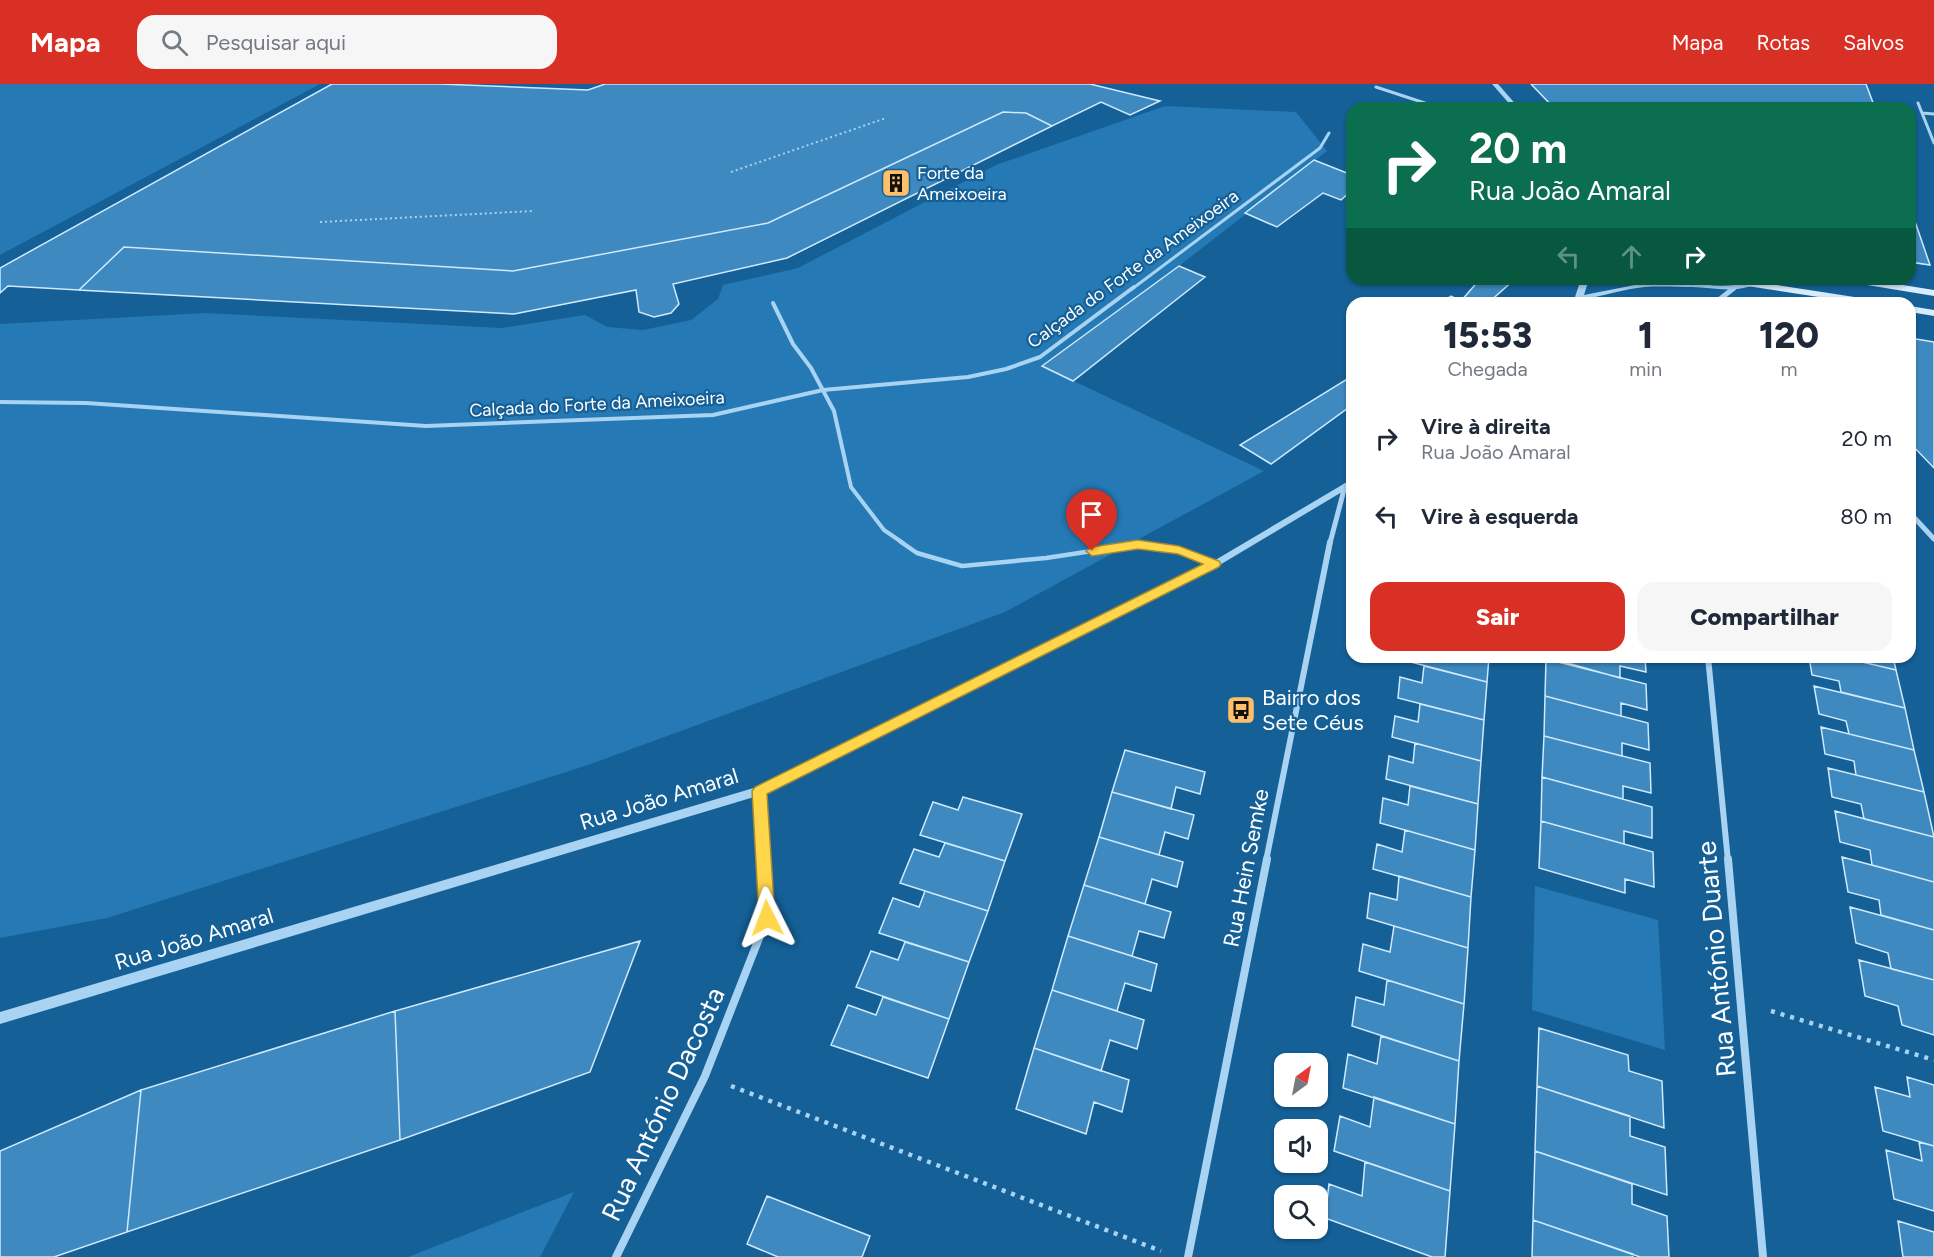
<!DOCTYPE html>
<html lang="pt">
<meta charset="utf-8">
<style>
:root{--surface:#fff;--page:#f6f6f7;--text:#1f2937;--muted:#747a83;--accent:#d93025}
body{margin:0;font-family:Figtree,sans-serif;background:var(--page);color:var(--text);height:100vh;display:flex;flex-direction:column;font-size:22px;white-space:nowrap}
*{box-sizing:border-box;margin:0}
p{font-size:20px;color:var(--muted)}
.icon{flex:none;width:33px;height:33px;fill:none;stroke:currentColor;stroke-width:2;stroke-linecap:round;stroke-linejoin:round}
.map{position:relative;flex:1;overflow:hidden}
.details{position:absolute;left:1346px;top:213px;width:570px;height:366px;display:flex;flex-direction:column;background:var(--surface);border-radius:18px;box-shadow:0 2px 4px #0004}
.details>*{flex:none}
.guide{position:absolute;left:1346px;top:18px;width:570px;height:183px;border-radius:18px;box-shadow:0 2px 4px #0004;background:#0b6e4f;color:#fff;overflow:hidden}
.needle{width:39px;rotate:32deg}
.fabs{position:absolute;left:1274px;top:969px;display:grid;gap:12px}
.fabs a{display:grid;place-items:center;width:54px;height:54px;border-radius:12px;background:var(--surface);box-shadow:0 2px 4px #0004;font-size:30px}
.pin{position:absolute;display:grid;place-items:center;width:51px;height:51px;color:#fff;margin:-62px -26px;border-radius:50% 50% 50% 0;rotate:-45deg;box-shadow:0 0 6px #0007}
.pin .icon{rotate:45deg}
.me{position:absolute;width:66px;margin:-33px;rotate:357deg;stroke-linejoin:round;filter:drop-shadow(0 0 4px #0008)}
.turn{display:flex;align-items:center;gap:21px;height:126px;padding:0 24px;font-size:27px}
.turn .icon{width:78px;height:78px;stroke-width:2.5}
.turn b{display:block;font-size:42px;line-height:51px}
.lanes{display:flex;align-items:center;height:57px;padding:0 24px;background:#0003;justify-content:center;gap:30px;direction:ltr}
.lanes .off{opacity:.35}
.eta{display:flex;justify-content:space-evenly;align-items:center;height:102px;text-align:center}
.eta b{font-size:36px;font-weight:800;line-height:42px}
.action{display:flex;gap:12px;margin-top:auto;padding:12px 24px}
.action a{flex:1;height:69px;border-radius:18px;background:var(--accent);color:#fff;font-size:24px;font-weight:800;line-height:69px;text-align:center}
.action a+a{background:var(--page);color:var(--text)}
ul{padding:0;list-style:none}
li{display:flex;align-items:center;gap:18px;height:78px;padding:0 24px}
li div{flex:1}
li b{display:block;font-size:22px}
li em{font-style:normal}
header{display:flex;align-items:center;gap:36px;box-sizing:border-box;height:84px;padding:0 30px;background:var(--accent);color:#fff}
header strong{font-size:28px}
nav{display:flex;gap:33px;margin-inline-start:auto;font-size:21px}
.search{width:420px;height:54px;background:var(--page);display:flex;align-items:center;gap:15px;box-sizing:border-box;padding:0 21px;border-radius:18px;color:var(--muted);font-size:22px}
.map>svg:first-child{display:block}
.green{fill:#2579b4}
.building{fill:#3e89bf;stroke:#cfeafc;stroke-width:1.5}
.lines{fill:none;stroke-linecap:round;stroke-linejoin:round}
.path-far1{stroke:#a8d3f2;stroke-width:2;stroke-dasharray:2 3;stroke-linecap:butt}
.path{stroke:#a8d3f2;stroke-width:4.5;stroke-dasharray:4 6;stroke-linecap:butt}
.service-far2{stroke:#a8d3f2;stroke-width:3}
.service-far1{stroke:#a8d3f2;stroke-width:4}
.service{stroke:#a8d3f2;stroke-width:4.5}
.minor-far2{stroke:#a8d3f2;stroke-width:5}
.minor-far1{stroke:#a8d3f2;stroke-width:6}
.minor{stroke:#a8d3f2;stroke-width:8}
.tertiary{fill:#a8d3f2;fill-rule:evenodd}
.secondary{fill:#d7ecfc;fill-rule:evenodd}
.route{fill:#ffd54a;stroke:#a68a30;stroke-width:1.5}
.labels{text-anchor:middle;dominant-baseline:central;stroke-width:4.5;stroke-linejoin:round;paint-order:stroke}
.far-poi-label{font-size:18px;fill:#fff;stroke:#156097;text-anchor:start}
.far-street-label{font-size:18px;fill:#fff;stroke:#156097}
.poi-label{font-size:22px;fill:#fff;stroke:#156097;text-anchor:start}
.street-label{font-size:22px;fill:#fff;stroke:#156097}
.near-street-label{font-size:27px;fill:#fff;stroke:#156097}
</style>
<header>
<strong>Mapa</strong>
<div class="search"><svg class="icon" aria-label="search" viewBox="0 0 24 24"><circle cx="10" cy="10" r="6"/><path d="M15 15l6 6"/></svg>Pesquisar aqui</div>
<nav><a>Mapa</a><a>Rotas</a><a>Salvos</a></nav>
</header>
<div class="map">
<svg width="1934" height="1173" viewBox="0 0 1934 1173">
<rect width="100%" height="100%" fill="#156097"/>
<path class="green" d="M0,0h320l-320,171z
M1165,22l131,6 31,39 -148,115 -137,100 222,105 -259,141 -417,153 -481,153 -107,20v-614l206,-11 296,15 83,-13 22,12 36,3 48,-10 27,-21 5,-14 75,-17 198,-103z
M1535,802l123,34 7,130 -133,-40z
M574,1108l-34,65h-132z"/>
<path class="building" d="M332,0h108l148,6 17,-6h485l70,17 -30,14 -29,-13 -49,24 -26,-13 -23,-1 -235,111 -255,48 -389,-24 -45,43 -71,-4 -8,7v-25z
M1531,0h335l9,24h-321z
M1003,28l23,1 26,13 -265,132 -114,26 6,20 -8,9 -17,4 -15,-5 -3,-22 -122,24 -435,-24 45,-43 389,24 255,-48z
M1314,76l38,15v15l-11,10 -18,-7 -46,34 -32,-14z
M1910,123l20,58 -20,-3z
M1179,182l26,11 -132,104 -31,-15z
M1480,195h35l-27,24h-47l10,-7 10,5z
M1910,254l24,4v126l-24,-25z
M1352,292v29l-81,59 -31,-19z
M1403,573h86l-2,25 -84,-22z
M1546,573h99l1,15 -26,-6v12z
M1809,573h32l55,13 9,38 -64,-16 -2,-11 -27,-6z
M1841,573h52l3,13z
M1546,575l100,25 1,26 -26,-7v13l-76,-20z
M1424,582l63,16 -3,38 -86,-22 2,-21 22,6z
M1814,602l91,22 9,42 -65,-16 -3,-13 -27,-7z
M1545,612l103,27 1,27 -27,-7v13l-78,-20z
M1420,620l64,16 -3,41 -89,-24 3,-21 23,6z
M1821,643l93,23 10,42 -68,-17 -2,-14 -29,-7z
M1544,652l106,27 1,30 -28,-7v13l-81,-22z
M1415,659l66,18 -3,43 -92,-25 3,-23 24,7z
M1125,666l80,22 -5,22 -24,-7 -5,22 -59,-17z
M1828,684l96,24 10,45 -70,-18 -3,-15 -29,-7z
M1542,693l110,30v31l-28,-7v13l-83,-23z
M1410,702l68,18 -3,46 -95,-27 3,-25 25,7z
M1112,708l82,23 -6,24 -23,-7 -6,23 -60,-18z
M963,713l59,17 -17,47 -85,-26 13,-33 25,8z
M1835,727l99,26v45l-62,-17 -2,-15 -30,-8z
M1541,737l112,31 1,35 -29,-8v14l-86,-25z
M1405,746l70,20 -4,47 -98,-28 4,-25 25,8z
M1099,753l84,25 -6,25 -25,-8 -7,25 -61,-19z
M945,759l60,18 -17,50 -88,-28 14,-34 25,8z
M1842,773l92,25v48l-53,-15 -2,-15 -31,-8z
M1399,792l72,21 -3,51 -101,-30 3,-25 27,7z
M1084,801l87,27 -7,26 -25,-7 -7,25 -64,-20z
M925,807l63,20 -19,51 -90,-29 14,-35 26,9z
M1850,823l84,23v50l-43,-11 -3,-16 -32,-10z
M1394,842l74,22 -4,56 -105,-33 4,-27 27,8z
M1068,852l89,28 -6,27 -26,-8 -8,28 -65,-21z
M640,857l-50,131 -190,68 -5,-129z
M905,858l64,20 -20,57 -93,-32 15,-36 27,9z
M1859,876l75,20v55l-32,-10 -4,-19 -33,-10z
M1387,896l77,24 -5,57 -107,-35 4,-29 28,8z
M1052,906l92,30 -7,29 -27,-9 -9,31 -67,-23z
M883,913l66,22 -21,59 -97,-33 17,-40 28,10z
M395,927l5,129 -273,92 14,-142z
M1539,944l89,27 1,16 33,10 2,47 -127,-42z
M1381,952l78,25 -4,63 -112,-36 5,-34 29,10z
M1034,964l95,32 -7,32 -28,-10 -8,32 -70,-25z
M1907,993l27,8v61l-51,-15 -8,-44 35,10z
M1537,1002l93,30v20l35,11 2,48 -132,-44z
M141,1006l-14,142 -73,25h-54v-106z
M1374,1013l81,27 -5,67 -116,-40 6,-35 30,11z
M1919,1058l15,4v65l-40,-12 -8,-49 36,11z
M1535,1067l97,33v20l35,12 2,41h-29l-107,-37z
M1365,1078l85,29 -5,66h-13l-107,-39 4,-34 33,12z
M767,1112l103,40 -8,21h-84l-31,-13z
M1533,1136l100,34v3h-101z
M1898,1137l36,11v25h-31z"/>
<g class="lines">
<path class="path-far1" d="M731,88l155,-54
M320,138l213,-11"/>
<path class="path" d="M1771,927l163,49
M731,1002l430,165"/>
<path class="service-far2" d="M1376,3l64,21
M1918,19l16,40
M1922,29l12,1
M1132,205l188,-141 9,-15"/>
<path class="service-far1" d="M773,219l20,41 18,24 23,43 17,76 33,43 19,13
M0,318l86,1 340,23 287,-11 110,-25 145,-13 38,-8 34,-12 94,-70
M1910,365l4,-1"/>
<path class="service" d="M901,458l16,11 45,13 84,-8 92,-14 41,6 36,14"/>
<path class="minor-far2" d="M1720,219v-4l14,-11
M1910,429l24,26
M1330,459l15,-57"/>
<path class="minor-far1" d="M1708,573l20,204
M760,707l4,70
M1266,777l64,-319"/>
<path class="minor" d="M1728,775l35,398
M616,1173l89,-181 62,-158 -3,-59
M1188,1173l79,-398"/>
<path class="tertiary" d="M1492,0h6l21,24h-6z
M1581,195h8l-5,16 61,-12h38l4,-2c16,4 32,6 48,4 11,-2 18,-6 29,-6 -21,16 -48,9 -72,8 -15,0 -32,-1 -47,0 -21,2 -43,9 -63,13l-4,3h-8l5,-6z
M1352,395v7l-134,80 -454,228 -764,230v-12l757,-225 455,-225z"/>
<path class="secondary" d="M1845,195h20l69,11v6l-85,-14z
M1750,197l124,19 4,3h-21l-110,-17v-4z
M1910,222l24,4v6l-24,-4z"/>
</g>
<path class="route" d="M1138,456l41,6 40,15 2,3 -2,3 -452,227 8,124 -3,5 -5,2 -6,-2 -2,-5 -7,-127 3,-4 448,-223 -25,-10 -40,-5 -46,7 -6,-5 6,-4z"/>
<defs>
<g id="building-square" transform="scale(1.5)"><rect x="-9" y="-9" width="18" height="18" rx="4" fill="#ffbf69" stroke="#156097"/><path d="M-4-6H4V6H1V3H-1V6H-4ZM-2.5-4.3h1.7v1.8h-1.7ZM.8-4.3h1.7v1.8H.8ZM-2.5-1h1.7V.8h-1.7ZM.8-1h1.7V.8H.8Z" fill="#111"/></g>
<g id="bus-square" transform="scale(1.5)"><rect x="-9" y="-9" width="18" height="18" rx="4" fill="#ffbf69" stroke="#156097"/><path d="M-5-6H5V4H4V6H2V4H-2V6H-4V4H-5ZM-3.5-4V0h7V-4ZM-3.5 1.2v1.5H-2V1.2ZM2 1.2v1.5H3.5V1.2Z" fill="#111"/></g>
</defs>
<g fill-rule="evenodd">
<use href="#building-square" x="896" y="99"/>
<use href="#bus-square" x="1241" y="626"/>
</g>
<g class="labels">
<g class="far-poi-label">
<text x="917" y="89">Forte da<tspan x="917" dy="21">Ameixoeira</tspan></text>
</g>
<g class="far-street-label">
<text transform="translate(1133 185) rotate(-36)">Calçada do Forte da Ameixoeira</text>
<text transform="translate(597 320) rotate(-3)">Calçada do Forte da Ameixoeira</text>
</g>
<g class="poi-label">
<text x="1262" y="613">Bairro dos<tspan x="1262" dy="25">Sete Céus</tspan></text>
</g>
<g class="street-label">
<text transform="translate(659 715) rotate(-17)">Rua João Amaral</text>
<text transform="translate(1246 784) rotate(-79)">Rua Hein Semke</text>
<text transform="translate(194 855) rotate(-17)">Rua João Amaral</text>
</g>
<g class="near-street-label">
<text transform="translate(1716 875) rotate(-95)">Rua António Duarte</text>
<text transform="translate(663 1020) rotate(-65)">Rua António Dacosta</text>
</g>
</g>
</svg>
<div class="fabs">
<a><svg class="needle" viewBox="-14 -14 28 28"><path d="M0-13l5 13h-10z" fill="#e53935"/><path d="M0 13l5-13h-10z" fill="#747a83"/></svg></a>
<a><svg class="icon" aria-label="sound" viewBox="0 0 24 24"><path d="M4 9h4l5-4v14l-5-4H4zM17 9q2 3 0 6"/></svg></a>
<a><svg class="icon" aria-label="search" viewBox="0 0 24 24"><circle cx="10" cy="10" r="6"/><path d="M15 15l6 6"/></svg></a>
</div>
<div class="pin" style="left:1092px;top:467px;background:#d93025"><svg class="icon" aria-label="arrive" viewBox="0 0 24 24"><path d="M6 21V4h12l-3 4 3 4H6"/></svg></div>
<svg class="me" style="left:767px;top:834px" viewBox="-20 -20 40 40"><path d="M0-17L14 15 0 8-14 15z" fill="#ffd54a" stroke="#fff" stroke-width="4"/></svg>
<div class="guide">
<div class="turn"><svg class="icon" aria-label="right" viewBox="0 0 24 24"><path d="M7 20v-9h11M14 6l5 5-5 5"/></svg><div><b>20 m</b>Rua João Amaral</div></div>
<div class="lanes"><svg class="icon off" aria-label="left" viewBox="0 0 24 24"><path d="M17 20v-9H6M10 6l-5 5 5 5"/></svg><svg class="icon off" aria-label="ahead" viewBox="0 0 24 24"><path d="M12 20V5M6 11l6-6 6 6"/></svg><svg class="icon" aria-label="right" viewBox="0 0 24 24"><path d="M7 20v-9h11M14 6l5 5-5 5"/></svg></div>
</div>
<section class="details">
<div class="eta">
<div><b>15:53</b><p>Chegada</p></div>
<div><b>1</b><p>min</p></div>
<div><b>120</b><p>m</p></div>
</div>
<ul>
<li><svg class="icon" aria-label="right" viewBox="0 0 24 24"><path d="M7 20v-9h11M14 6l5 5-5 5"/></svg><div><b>Vire à direita</b><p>Rua João Amaral</p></div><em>20 m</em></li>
<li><svg class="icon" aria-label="left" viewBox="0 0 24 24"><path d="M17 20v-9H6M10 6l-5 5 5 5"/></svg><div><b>Vire à esquerda</b></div><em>80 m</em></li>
</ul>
<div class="action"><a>Sair</a><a>Compartilhar</a></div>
</section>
</div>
